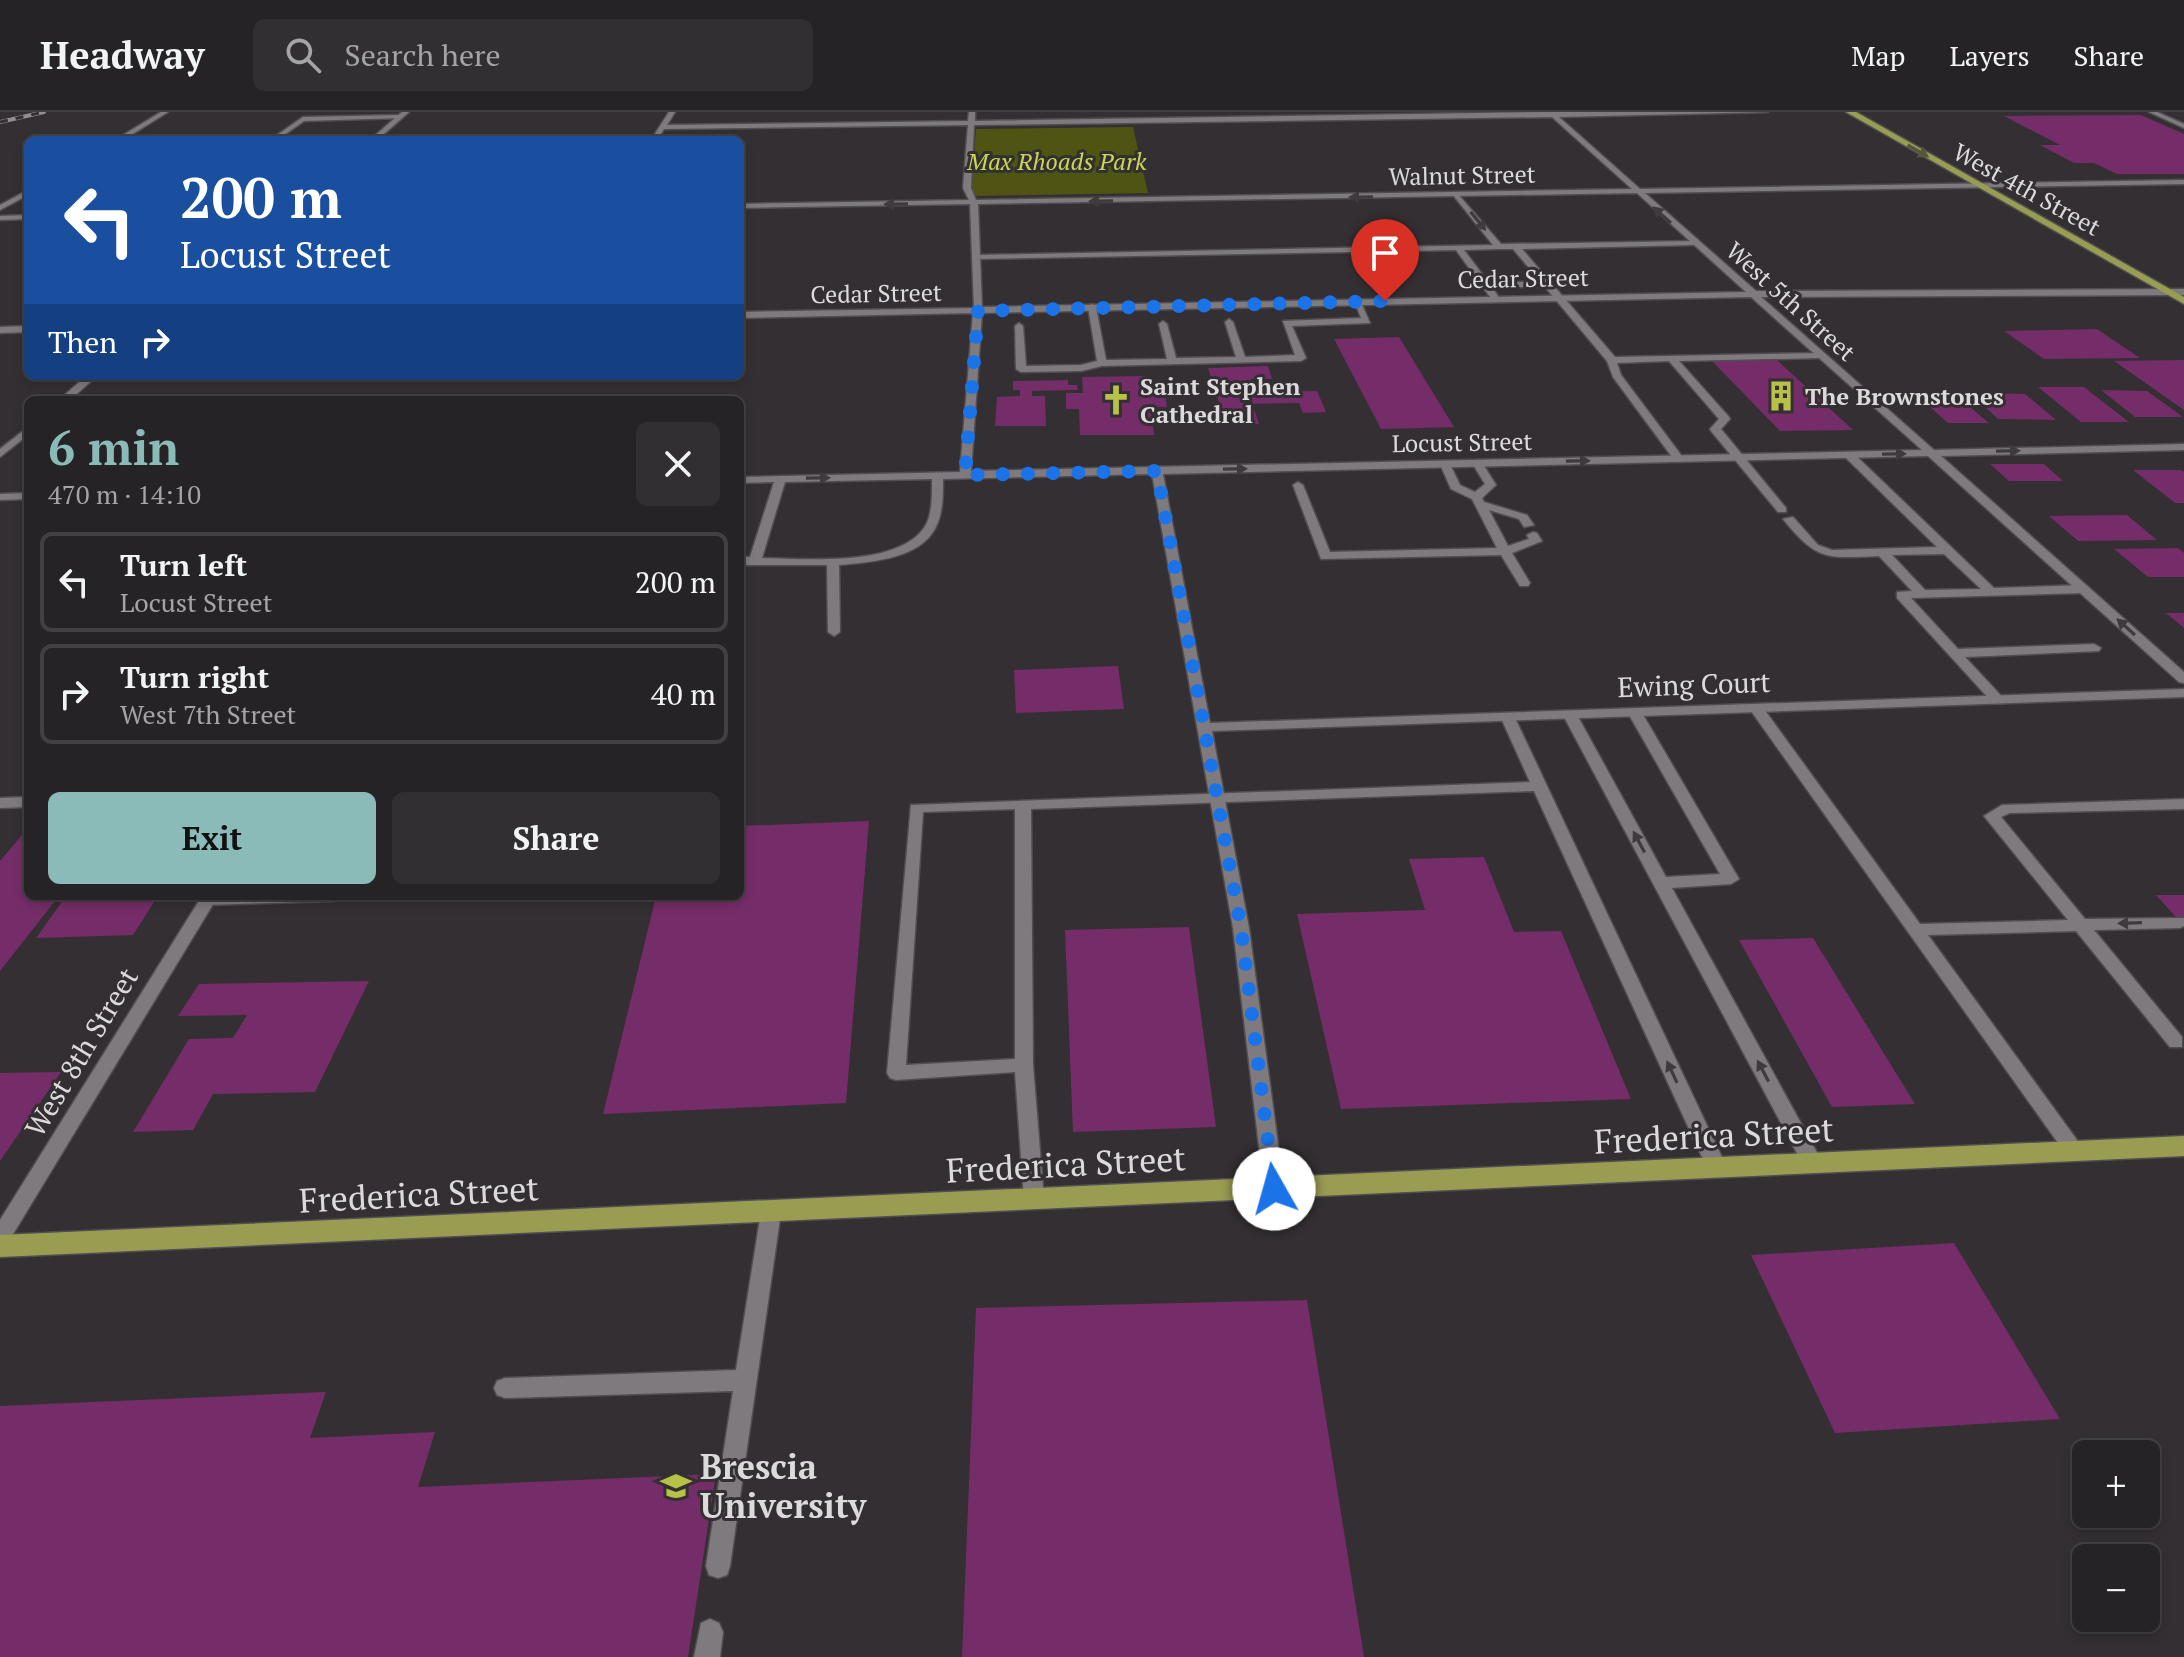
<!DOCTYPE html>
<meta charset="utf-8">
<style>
:root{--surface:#262326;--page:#322f32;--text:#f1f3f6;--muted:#a4a4a7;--line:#424043;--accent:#8bbbb9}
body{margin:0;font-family:"PT Serif",serif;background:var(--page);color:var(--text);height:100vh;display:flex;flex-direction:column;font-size:30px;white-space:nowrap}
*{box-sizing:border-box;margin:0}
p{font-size:26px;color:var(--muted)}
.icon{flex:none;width:44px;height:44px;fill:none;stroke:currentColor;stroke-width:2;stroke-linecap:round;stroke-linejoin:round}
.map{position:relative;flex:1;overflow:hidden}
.sheet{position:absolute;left:24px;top:284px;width:720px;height:504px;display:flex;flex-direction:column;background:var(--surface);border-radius:12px;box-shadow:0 4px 12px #0003,0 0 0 2px var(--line)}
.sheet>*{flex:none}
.banner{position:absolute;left:24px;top:24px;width:720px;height:244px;border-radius:12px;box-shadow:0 4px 12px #0003,0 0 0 2px var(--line);background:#1a4fa0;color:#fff;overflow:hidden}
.fabs{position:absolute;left:2072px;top:1328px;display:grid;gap:16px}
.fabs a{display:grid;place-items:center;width:88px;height:88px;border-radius:12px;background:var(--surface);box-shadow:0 4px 12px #0003,0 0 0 2px var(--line);font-size:40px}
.pin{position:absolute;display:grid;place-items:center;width:68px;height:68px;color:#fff;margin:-82px -34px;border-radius:50% 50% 50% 0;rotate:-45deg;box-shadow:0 0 8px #0007}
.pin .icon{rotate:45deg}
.me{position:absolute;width:88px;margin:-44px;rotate:353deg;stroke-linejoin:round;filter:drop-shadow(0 0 6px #0008)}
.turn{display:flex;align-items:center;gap:28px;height:168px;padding:0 24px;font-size:36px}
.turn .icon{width:104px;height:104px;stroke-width:2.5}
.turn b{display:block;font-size:56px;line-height:68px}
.then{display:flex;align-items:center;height:76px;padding:0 24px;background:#0003;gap:16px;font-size:30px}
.round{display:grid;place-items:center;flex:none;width:84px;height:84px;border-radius:12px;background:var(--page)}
.summary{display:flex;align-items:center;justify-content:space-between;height:136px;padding:0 24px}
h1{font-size:48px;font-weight:700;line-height:60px;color:var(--accent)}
.cta{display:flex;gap:16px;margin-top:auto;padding:16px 24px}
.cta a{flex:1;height:92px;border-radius:12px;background:var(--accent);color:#111;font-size:32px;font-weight:700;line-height:92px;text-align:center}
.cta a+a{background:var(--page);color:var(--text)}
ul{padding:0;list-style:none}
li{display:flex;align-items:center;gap:24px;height:100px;margin:0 16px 12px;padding:0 8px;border:4px solid var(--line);border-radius:12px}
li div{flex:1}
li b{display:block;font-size:30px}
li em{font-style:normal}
header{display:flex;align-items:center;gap:48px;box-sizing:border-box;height:112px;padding:0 40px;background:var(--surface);border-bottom:2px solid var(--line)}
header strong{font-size:38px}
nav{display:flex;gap:44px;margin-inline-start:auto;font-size:28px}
.search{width:560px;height:72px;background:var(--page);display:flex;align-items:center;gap:20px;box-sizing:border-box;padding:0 28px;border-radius:12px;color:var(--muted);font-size:30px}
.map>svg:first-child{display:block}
.green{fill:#4f5413}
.building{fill:#752d69}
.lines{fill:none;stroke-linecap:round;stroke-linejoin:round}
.service-casing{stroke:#514e50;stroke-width:3}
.minor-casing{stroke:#514e50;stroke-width:3}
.tertiary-casing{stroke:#514e50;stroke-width:3}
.primary-casing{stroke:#514e50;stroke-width:3}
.service{fill:#7f7a7e;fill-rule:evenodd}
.minor{fill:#7f7a7e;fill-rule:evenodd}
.tertiary{fill:#7f7a7e;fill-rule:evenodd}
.primary{fill:#999d52;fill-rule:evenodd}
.rail-casing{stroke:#928f91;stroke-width:4}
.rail{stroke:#332f32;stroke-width:3;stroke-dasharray:8;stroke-linecap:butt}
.oneway{fill:#57563d}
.oneway2{fill:#3e3a3d}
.route{stroke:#1a73e8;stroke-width:14;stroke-dasharray:0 25.2}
.labels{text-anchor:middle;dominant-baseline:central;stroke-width:6;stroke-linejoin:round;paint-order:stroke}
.far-park-label{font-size:24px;font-style:italic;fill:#cad650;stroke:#332f32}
.far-street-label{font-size:24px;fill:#dddadc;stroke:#332f32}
.far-poi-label{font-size:24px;font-weight:bold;fill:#dddadc;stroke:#332f32;text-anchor:start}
.street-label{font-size:28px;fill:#dddadc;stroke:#332f32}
.near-street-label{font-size:34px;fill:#dddadc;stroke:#332f32}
.near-poi-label{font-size:34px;font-weight:bold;fill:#dddadc;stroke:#332f32;text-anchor:start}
</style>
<header>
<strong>Headway</strong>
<div class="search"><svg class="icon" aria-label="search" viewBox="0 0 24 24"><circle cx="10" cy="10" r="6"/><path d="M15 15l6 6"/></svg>Search here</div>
<nav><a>Map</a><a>Layers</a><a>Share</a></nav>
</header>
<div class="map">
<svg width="2184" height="1545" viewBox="0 0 2184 1545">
<rect width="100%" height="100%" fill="#332f32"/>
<path class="green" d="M1133,15l15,66 -177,3 5,-67z"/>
<path class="building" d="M2141,3l43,19v40h-67l-23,-11h-20l-34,-18h20l-56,-29z
M2097,217l43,29 -96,1 -40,-28z
M1399,225l55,90 -73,2 -47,-90z
M1777,248l76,70 -73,1 -68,-70z
M2184,248v50l-70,-49z
M1268,254l4,13h-21l5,13 61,-1 9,21 -23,1 -4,-10 -47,1 7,20 -33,1 -18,-57z
M1145,264l2,13h17l3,18h-16l3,28h-74l-1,-26h-13v-16h17l-1,-16z
M1068,268v5h9l1,5 -46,1v5h13l1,30h-51l2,-29 23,-1v-6h-7v-9z
M2038,275h46l45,35h-48z
M2101,278l46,1 36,26h-48z
M1913,280h39l37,31h-41z
M1970,281l55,1 31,26 -58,-1z
M1990,352h54l19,17h-54z
M2133,358h48l3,2v31h-9z
M2127,403l30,25 -79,1 -29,-25z
M2178,436l6,5v24h-36l-34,-28z
M2166,501h18v15z
M1118,554l6,43 -108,4 -2,-43z
M869,709l-23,282 -243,11 53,-218h84v-70z
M22,723h6v61h31l-59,75v-110z
M1484,745l30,75 47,-1 70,168 -290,10 -44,-195 128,-4 -16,-51z
M2156,783h28v31z
M66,784h92l-25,39 -97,3z
M1189,815l27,200 -143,5 -8,-202z
M1813,826l102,166 -83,3 -93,-167z
M369,869l-54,111 -102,2 -20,36 -60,2 56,-93 44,-1 14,-23 -69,1 21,-32z
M61,960l-61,89v-88z
M1954,1131l106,176 -225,14 -84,-178z
M1307,1188l57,357h-402l14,-349z
M326,1280l-16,46 125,-6 -17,55 298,-13 -28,183h-688v-251z"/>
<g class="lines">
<g class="service-casing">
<path id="service" d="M400,3l2,3 -98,3 -27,19h-7l33,-23z
M1457,81l44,51 195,-3 -3,4 -171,4 93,108 208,-4v4l-3,1 -141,3 50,56 1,2 -9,10 65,79v4h-8l-67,-81 -1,-2 9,-10 -50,-58 -52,2 4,12 63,84 -5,3 -4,-1 -62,-84 -6,-16 -62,-74h-53l8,12 -7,2 -37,-51 -480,9 -4,-2 4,-2 517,-10 -40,-50zM1498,137h15l28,33h-53l-24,-32z
M1354,188h6l10,23 -78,3 14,32 -5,3 -199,5 -21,5 -60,1 -5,-3 -1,-43 4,-3 4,3 3,40 55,-1 16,-4 -9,-54 4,-3 4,3 10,53 61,-1 -8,-35 4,-3 4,3 9,34 60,-1 -11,-35 4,-3 4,3 12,35 50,-2 -12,-34 78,-3z
M1845,341h8l141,135 89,-3 6,4 -6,4 -172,5 47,51 136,-5 7,4 -2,3 -134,6 40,43 -2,3h-10l-96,-105v-6l15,-1 -33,-35c-52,2 -61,6 -96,-37l10,-2 25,28 14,5 105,-3 -92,-90zM1944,442l37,35 -56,1 -33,-35z
M1477,348l4,1 15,24 -14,13 2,4 43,13 7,10 -10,2 -5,-8 -30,-9 19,36 21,-7 -2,-4 6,-3 4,1 5,8 -30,12 18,30 -2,3h-8l-19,-31 -180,4 -28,-74 5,-3 5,3 27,67 167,-4 -25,-49 -21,-10 -11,-25 9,-2 11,23 15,7 10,-8 -13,-21z
M1756,592l5,1 159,219 148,-4 -84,-104 18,-11 182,-6v10l-174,4 -9,4 84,102 99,-1v8l-4,2 -86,2 88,107v10h-12l-94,-116 -148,4 154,212 3,5 -3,5 -7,3 -7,-3 -319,-449z
M1635,597l7,4 97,166 -8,5 -59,4 148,270 3,6 -3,6 -7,2 -7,-2 -243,-455 7,-4 7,4 89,162 54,-3 -92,-161z
M1508,602l7,4 212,450 -3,6 -7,2 -7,-2 -3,-6 -173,-377 -503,18 2,256 11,135 -3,6 -7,2 -7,-2 -3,-6 -9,-128 -119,8 -6,-2 -3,-5 24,-268 619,-23 -29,-64zM1015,697v250l-109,6 17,-253z
M202,784h140l-8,5 -127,4 -8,-5z
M771,1092l7,2 3,6 -51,354 -3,9 -9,3 -9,-3 -3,-9 27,-175 -228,7 -8,-3 -3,-7 3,-7 8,-3 231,-8 25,-158 3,-6z
M710,1507l9,4 4,9 -3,25h-26l7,-34z"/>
</g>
<g class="minor-casing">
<path id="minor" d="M161,0h7l-45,28h-8z
M669,0h6l-8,13 301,-4 1,-9h6v9l572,-9h221l-209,5 81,72 544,-9v4l-539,9 111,98 428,-2v6l-423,2 173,153 250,-6v6l-243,6 243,216v11l-5,-1 -251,-226 -765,18 47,249 974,-34v8l-972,34 37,197 35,261 -3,6 -7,2 -7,-2 -3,-6 -31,-261 -81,-454 -209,5c0,14 0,30 -5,43 -13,37 -66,40 -99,43l1,67 -6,4 -6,-4 -1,-67h-87v-8h10l24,-75 -34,1v-6l220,-5 13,-159 -233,5v-6l234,-4 -4,-104 -230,4v-4l229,-4 -6,-12 5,-63 -304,4 -7,11h-6zM1552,5l80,72 -656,11 -5,-12 3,-63zM1637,81l109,99 -764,15 -4,-103zM1751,185l171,153 -951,21 11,-158zM932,367c0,15 1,36 -8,49 -27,39 -120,31 -162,30l23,-76z
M2149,0h8l27,12v4z
M28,78v5l-28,15v-5z
M28,103v4l-28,1v-4z
M28,214v6l-28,1v-6z
M28,381v6l-28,1v-6z
M28,685v10l-28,1v-10z
M202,784h16l-211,348 -7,3v-27z"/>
</g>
<g class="tertiary-casing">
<path id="tertiary" d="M402,0h7l-32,28h-7z
M86,264h11l-27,24h-11z
M28,315v8l-28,22v-8z"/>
</g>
<g class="primary-casing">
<path id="primary" d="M1846,0h10l328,185v7z
M2184,1024v20l-2184,101v-22z"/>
</g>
<use href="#service" class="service"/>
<use href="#minor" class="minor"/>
<use href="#tertiary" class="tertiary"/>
<use href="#primary" class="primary"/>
<g class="rail-casing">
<path id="rail" d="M0,10l44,-10"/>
</g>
<use href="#rail" class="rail"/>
</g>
<defs><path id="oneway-solid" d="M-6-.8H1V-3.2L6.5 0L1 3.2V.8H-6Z" transform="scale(2)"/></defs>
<use class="oneway" href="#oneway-solid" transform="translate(1918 39) rotate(30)"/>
<g class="oneway2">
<use href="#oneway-solid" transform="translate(1361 85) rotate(179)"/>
<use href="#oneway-solid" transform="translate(1101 89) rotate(179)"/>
<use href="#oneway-solid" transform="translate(896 92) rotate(179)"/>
<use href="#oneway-solid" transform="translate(1662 103) rotate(-138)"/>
<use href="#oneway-solid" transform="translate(1478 109) rotate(51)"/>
<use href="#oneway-solid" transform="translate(2008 339) rotate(-1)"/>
<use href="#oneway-solid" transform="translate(1894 342) rotate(-1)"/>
<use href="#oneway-solid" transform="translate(1578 349) rotate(-1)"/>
<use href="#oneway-solid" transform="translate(1235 357) rotate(-1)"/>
<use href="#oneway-solid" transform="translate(818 366) rotate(-1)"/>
<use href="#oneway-solid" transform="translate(2126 515) rotate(-138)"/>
<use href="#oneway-solid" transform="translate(1639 730) rotate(-118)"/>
<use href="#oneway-solid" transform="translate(2130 811) rotate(178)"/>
<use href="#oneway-solid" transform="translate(1763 959) rotate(-118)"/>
<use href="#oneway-solid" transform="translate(1672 960) rotate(-115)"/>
</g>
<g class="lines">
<path class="route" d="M1274,1077l-33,-261 -84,-457 -192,4 13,-164 407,-10"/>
</g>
<defs>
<g id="building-bare" transform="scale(2.4)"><path d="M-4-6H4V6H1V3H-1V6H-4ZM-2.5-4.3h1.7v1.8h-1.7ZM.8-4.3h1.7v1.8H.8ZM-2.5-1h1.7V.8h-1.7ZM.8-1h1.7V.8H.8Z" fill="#b7c148" stroke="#332f32" stroke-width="2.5" paint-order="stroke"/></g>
<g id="church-bare" transform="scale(2.4)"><path d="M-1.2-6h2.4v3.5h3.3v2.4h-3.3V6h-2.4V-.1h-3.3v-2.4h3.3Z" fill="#b7c148" stroke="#332f32" stroke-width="2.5" paint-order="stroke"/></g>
<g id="university-bare" transform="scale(2.4)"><path d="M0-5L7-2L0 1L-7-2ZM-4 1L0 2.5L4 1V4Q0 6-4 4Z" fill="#b7c148" stroke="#332f32" stroke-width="2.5" paint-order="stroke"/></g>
</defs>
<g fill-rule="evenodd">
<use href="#building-bare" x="1781" y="284"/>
<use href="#church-bare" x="1116" y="288"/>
<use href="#university-bare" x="676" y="1374"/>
</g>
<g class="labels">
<g class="far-park-label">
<text x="1057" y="49">Max Rhoads Park</text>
</g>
<g class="far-street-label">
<text transform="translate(1462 63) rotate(-1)">Walnut Street</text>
<text transform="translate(2027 77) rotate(29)">West 4th Street</text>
<text transform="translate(1523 166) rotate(-1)">Cedar Street</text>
<text transform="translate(876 181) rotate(-1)">Cedar Street</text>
<text transform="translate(1791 189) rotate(42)">West 5th Street</text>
<text transform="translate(1462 330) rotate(-1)">Locust Street</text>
</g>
<g class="far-poi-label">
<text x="1140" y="274">Saint Stephen<tspan x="1140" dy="28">Cathedral</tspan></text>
<text x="1805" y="284">The Brownstones</text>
</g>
<g class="street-label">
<text transform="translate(1694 572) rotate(-2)">Ewing Court</text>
<text transform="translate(81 940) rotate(-59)">West 8th Street</text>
</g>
<g class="near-street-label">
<text transform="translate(1714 1023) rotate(-3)">Frederica Street</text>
<text transform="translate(1066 1052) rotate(-3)">Frederica Street</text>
<text transform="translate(419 1082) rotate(-3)">Frederica Street</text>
</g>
<g class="near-poi-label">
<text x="700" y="1354">Brescia<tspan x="700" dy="39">University</tspan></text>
</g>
</g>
</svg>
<div class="fabs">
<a>+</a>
<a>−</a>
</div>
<div class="pin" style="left:1385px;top:189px;background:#d93025"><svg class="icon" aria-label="arrive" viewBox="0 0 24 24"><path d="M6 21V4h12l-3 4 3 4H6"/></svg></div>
<svg class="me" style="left:1274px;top:1077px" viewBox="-20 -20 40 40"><circle r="19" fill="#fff"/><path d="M0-13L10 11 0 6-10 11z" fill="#1a73e8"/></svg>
<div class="banner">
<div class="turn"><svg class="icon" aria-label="left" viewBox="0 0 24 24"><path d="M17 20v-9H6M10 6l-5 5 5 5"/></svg><div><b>200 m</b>Locust Street</div></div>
<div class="then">Then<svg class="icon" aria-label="right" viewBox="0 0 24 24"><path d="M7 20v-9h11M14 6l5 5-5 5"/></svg></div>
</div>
<section class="sheet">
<div class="summary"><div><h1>6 min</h1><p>470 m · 14:10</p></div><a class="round"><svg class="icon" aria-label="close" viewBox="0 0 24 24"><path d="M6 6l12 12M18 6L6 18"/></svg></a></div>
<ul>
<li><svg class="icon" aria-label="left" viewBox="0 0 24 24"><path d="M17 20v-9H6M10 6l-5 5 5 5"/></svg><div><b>Turn left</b><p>Locust Street</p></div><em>200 m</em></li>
<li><svg class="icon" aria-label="right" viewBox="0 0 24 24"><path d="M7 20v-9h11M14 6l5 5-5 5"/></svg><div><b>Turn right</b><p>West 7th Street</p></div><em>40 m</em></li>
</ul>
<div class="cta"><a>Exit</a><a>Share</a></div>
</section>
</div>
